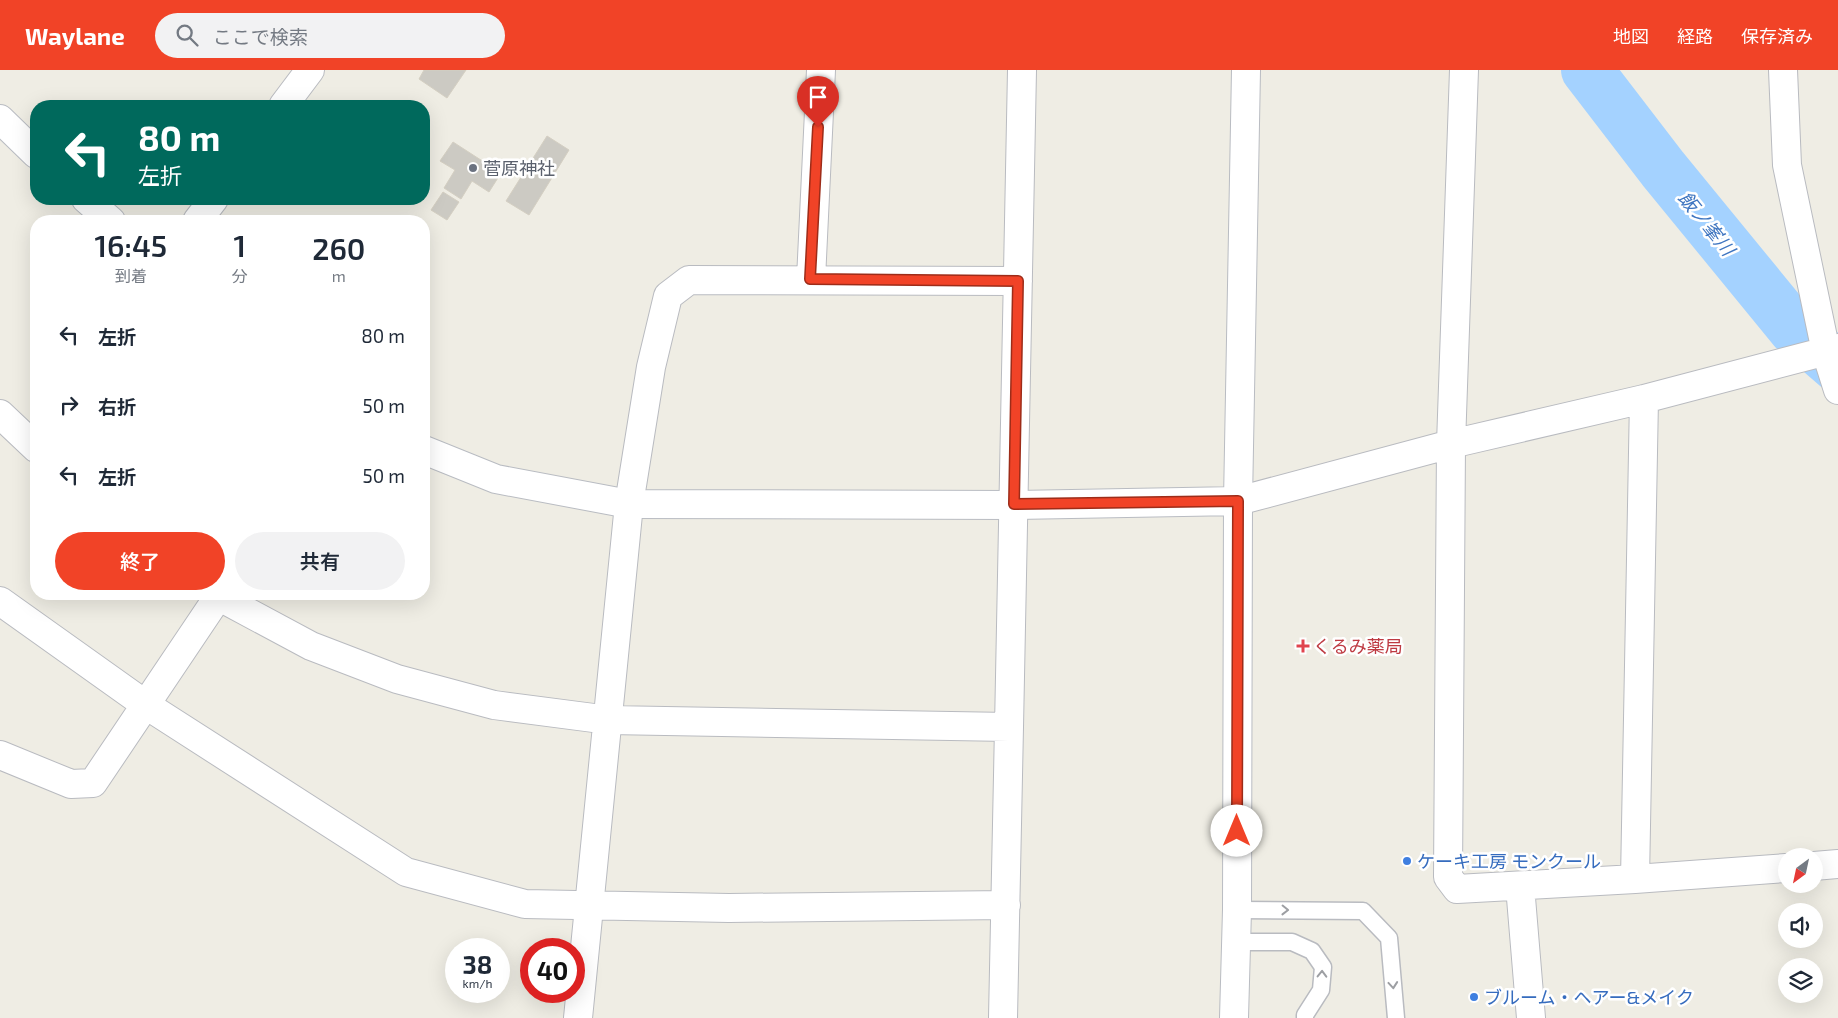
<!DOCTYPE html>
<html lang="ja">
<meta charset="utf-8">
<style>
:root{--surface:#fff;--page:#f2f2f3;--text:#1f2937;--muted:#747a83;--accent:#f14327}
body{margin:0;font-family:"Exo 2","Noto Sans JP",sans-serif;background:var(--page);color:var(--text);height:100vh;display:flex;flex-direction:column;font-size:19px;white-space:nowrap}
*{box-sizing:border-box;margin:0}
p{font-size:16px;color:var(--muted)}
.icon{flex:none;width:28px;height:28px;fill:none;stroke:currentColor;stroke-width:2;stroke-linecap:round;stroke-linejoin:round}
.map{position:relative;flex:1;overflow:hidden}
.panel{position:absolute;left:30px;top:145px;width:400px;height:385px;display:flex;flex-direction:column;background:var(--surface);border-radius:20px;box-shadow:0 5px 20px #0002}
.panel>*{flex:none}
.hud{position:absolute;left:30px;top:30px;width:400px;height:105px;border-radius:20px;box-shadow:0 5px 20px #0002;background:#00695c;color:#fff;overflow:hidden}
.needle{width:32px;rotate:213deg}
.tools{position:absolute;left:1778px;top:778px;display:grid;gap:10px}
.tools a{display:grid;place-items:center;width:45px;height:45px;border-radius:50%;background:var(--surface);box-shadow:0 5px 20px #0002;font-size:25px}
.speed{position:absolute;left:445px;top:868px;display:flex;gap:10px;font-size:25px;font-weight:700;text-align:center}
.speed>*{display:grid;place-content:center;width:65px;height:65px;border-radius:50%;background:var(--surface);box-shadow:0 5px 20px #0002;line-height:1}
.speed small{font-size:12px;font-weight:400}
.speed .limit{border:8px solid #d22;background:#fff;color:#111}
.pin{position:absolute;display:grid;place-items:center;width:42px;height:42px;color:#fff;margin:-51px -21px;border-radius:50% 50% 50% 0;rotate:-45deg;box-shadow:0 0 5px #0007}
.pin .icon{rotate:45deg}
.me{position:absolute;width:55px;margin:-28px;rotate:0deg;stroke-linejoin:round;filter:drop-shadow(0 0 4px #0008)}
.turn{display:flex;align-items:center;gap:18px;height:105px;padding:0 25px;font-size:22px}
.turn .icon{width:65px;height:65px;stroke-width:2.5}
.turn b{display:block;font-size:35px;line-height:42px}
.eta{display:flex;justify-content:space-evenly;align-items:center;height:85px;text-align:center}
.eta b{font-size:30px;font-weight:600;line-height:35px}
.action{display:flex;gap:10px;margin-top:auto;padding:10px 25px}
.action a{flex:1;height:58px;border-radius:30px;background:var(--accent);color:#fff;font-size:20px;font-weight:600;line-height:58px;text-align:center}
.action a+a{background:var(--page);color:var(--text)}
ul{padding:0;list-style:none}
li{display:flex;align-items:center;gap:15px;height:70px;padding:0 25px}
li div{flex:1}
li b{display:block;font-size:19px}
li em{font-style:normal}
header{display:flex;align-items:center;gap:30px;box-sizing:border-box;height:70px;padding:0 25px;background:var(--accent);color:#fff}
header strong{font-size:24px}
nav{display:flex;gap:28px;margin-inline-start:auto;font-size:18px}
.search{width:350px;height:45px;background:var(--page);display:flex;align-items:center;gap:12px;box-sizing:border-box;padding:0 18px;border-radius:28px;color:var(--muted);font-size:19px}
.map>svg:first-child{display:block}
.lines{fill:none;stroke-linecap:round;stroke-linejoin:round}
.river{stroke:#a4d2ff;stroke-width:52}
.building{fill:#cccac3;stroke:#d4cfc2}
.lane-casing{stroke:#b9bbc0;stroke-width:19}
.street-casing{stroke:#b9bbc0;stroke-width:30}
.secondary-casing{stroke:#b9bcc2;stroke-width:30}
.lane{stroke:#fff;stroke-width:16}
.street{stroke:#fff;stroke-width:28}
.secondary{stroke:#fff;stroke-width:28}
.oneway{stroke:#9d9fa3}
.route-casing{stroke:#9d2c19;stroke-width:12}
.route{stroke:#f14327;stroke-width:9}
.worship-dot{fill:#6b7280;stroke:#fff;stroke-width:2}
.health-dot{fill:#e0444e;stroke:#fff;stroke-width:2}
.shop-dot{fill:#3f7fe0;stroke:#fff;stroke-width:2}
.labels{text-anchor:middle;dominant-baseline:central;stroke-width:5;stroke-linejoin:round;paint-order:stroke}
.worship-label{font-size:18px;fill:#5b616d;stroke:#fff;text-anchor:start}
.health-label{font-size:18px;fill:#be3a42;stroke:#fff;text-anchor:start}
.shop-label{font-size:18px;fill:#366cbe;stroke:#fff;text-anchor:start}
.water-label{font-size:19px;font-style:italic;fill:#3e75c0;stroke:#fff}
</style>
<header>
<strong>Waylane</strong>
<div class="search"><svg class="icon" aria-label="search" viewBox="0 0 24 24"><circle cx="10" cy="10" r="6"/><path d="M15 15l6 6"/></svg>ここで検索</div>
<nav><a>地図</a><a>経路</a><a>保存済み</a></nav>
</header>
<div class="map">
<svg width="1838" height="948" viewBox="0 0 1838 948">
<rect width="100%" height="100%" fill="#efede4"/>
<g class="lines">
<path class="river" d="M1587,0l76,99 131,160 44,38"/>
</g>
<path class="building" d="M424,0h42l-19,28 -28,-19z
M547,66l22,14 -40,65 -23,-14z
M453,72l48,31 -12,19 -17,-11 -11,18 -17,-11 11,-18 -15,-9z
M443,122l16,10 -12,18 -16,-10z"/>
<g class="lines">
<g class="lane-casing">
<path id="lane" d="M1237,840l126,1 26,27 7,80
M1236,872h56l20,9 11,16 -2,23 -16,25v3"/>
</g>
<g class="street-casing">
<path id="street" d="M1464,0l-13,374 -3,433 9,12 178,-10 151,-11
M1783,0l4,95 39,187 12,38
M283,36l27,-36
M197,151l17,-22
M811,209l10,-209
M0,344l36,34
M1238,431l213,-57 193,-45 194,-51
M214,524l97,52 86,33 97,26 115,15 400,7 -6,291
M0,531l146,104 260,167 119,32 204,4 277,-3
M1009,657l13,-657
M0,685l71,29 22,-1 125,-186
M1814,796l24,-2
M1635,809l9,-480
M1520,816l11,132
M578,948l51,-514 22,-137 17,-71 21,-16 329,1"/>
</g>
<g class="secondary-casing">
<path id="secondary" d="M0,49l36,35
M86,129l25,22
M424,380l72,29 133,25 385,1 224,-4
M1234,948l3,-108 1,-409 8,-431"/>
</g>
<use href="#lane" class="lane"/>
<use href="#street" class="street"/>
<use href="#secondary" class="secondary"/>
</g>
<defs><path id="oneway-chevron" d="M-2-3.5L2.5 0L-2 3.5" fill="none" stroke-width="1.6" stroke-linecap="round" stroke-linejoin="round" transform="scale(1.25)"/></defs>
<g class="oneway">
<use href="#oneway-chevron" transform="translate(1285 840) rotate(1)"/>
<use href="#oneway-chevron" transform="translate(1322 904) rotate(-89)"/>
<use href="#oneway-chevron" transform="translate(1393 915) rotate(85)"/>
</g>
<g class="lines">
<g class="route-casing">
<path id="route" d="M818,57l-8,152 208,2 -4,223 224,-3 -1,330"/>
</g>
<use href="#route" class="route"/>
</g>
<circle class="worship-dot" cx="473" cy="98" r="5"/>
<path class="health-dot" d="M1300.5 568.5h5v5h5v5h-5v5h-5v-5h-5v-5h5z"/>
<g class="shop-dot">
<circle cx="1407" cy="791" r="5"/>
<circle cx="1474" cy="927" r="5"/>
</g>
<g class="labels">
<g class="worship-label">
<text x="483" y="98">菅原神社</text>
</g>
<g class="health-label">
<text x="1313" y="576">くるみ薬局</text>
</g>
<g class="shop-label">
<text x="1417" y="791">ケーキ工房 モンクール</text>
<text x="1484" y="927">ブルーム・ヘアー&amp;メイク</text>
</g>
<g class="water-label">
<text transform="translate(1707 153) rotate(51)">飯ノ峯川</text>
</g>
</g>
</svg>
<div class="tools">
<a><svg class="needle" viewBox="-14 -14 28 28"><path d="M0-13l5 13h-10z" fill="#e53935"/><path d="M0 13l5-13h-10z" fill="#747a83"/></svg></a>
<a><svg class="icon" aria-label="sound" viewBox="0 0 24 24"><path d="M4 9h4l5-4v14l-5-4H4zM17 9q2 3 0 6"/></svg></a>
<a><svg class="icon" aria-label="layers" viewBox="0 0 24 24"><path d="M12 4l9 5-9 5-9-5zM3 14l9 5 9-5"/></svg></a>
</div>
<div class="speed"><div>38<small>km/h</small></div><div class="limit">40</div></div>
<div class="pin" style="left:818px;top:57px;background:#d93025"><svg class="icon" aria-label="arrive" viewBox="0 0 24 24"><path d="M6 21V4h12l-3 4 3 4H6"/></svg></div>
<svg class="me" style="left:1237px;top:761px" viewBox="-20 -20 40 40"><circle r="19" fill="#fff"/><path d="M0-13L10 11 0 6-10 11z" fill="#f14327"/></svg>
<div class="hud">
<div class="turn"><svg class="icon" aria-label="left" viewBox="0 0 24 24"><path d="M17 20v-9H6M10 6l-5 5 5 5"/></svg><div><b>80 m</b>左折</div></div>
</div>
<section class="panel">
<div class="eta">
<div><b>16:45</b><p>到着</p></div>
<div><b>1</b><p>分</p></div>
<div><b>260</b><p>m</p></div>
</div>
<ul>
<li><svg class="icon" aria-label="left" viewBox="0 0 24 24"><path d="M17 20v-9H6M10 6l-5 5 5 5"/></svg><div><b>左折</b></div><em>80 m</em></li>
<li><svg class="icon" aria-label="right" viewBox="0 0 24 24"><path d="M7 20v-9h11M14 6l5 5-5 5"/></svg><div><b>右折</b></div><em>50 m</em></li>
<li><svg class="icon" aria-label="left" viewBox="0 0 24 24"><path d="M17 20v-9H6M10 6l-5 5 5 5"/></svg><div><b>左折</b></div><em>50 m</em></li>
</ul>
<div class="action"><a>終了</a><a>共有</a></div>
</section>
</div>
